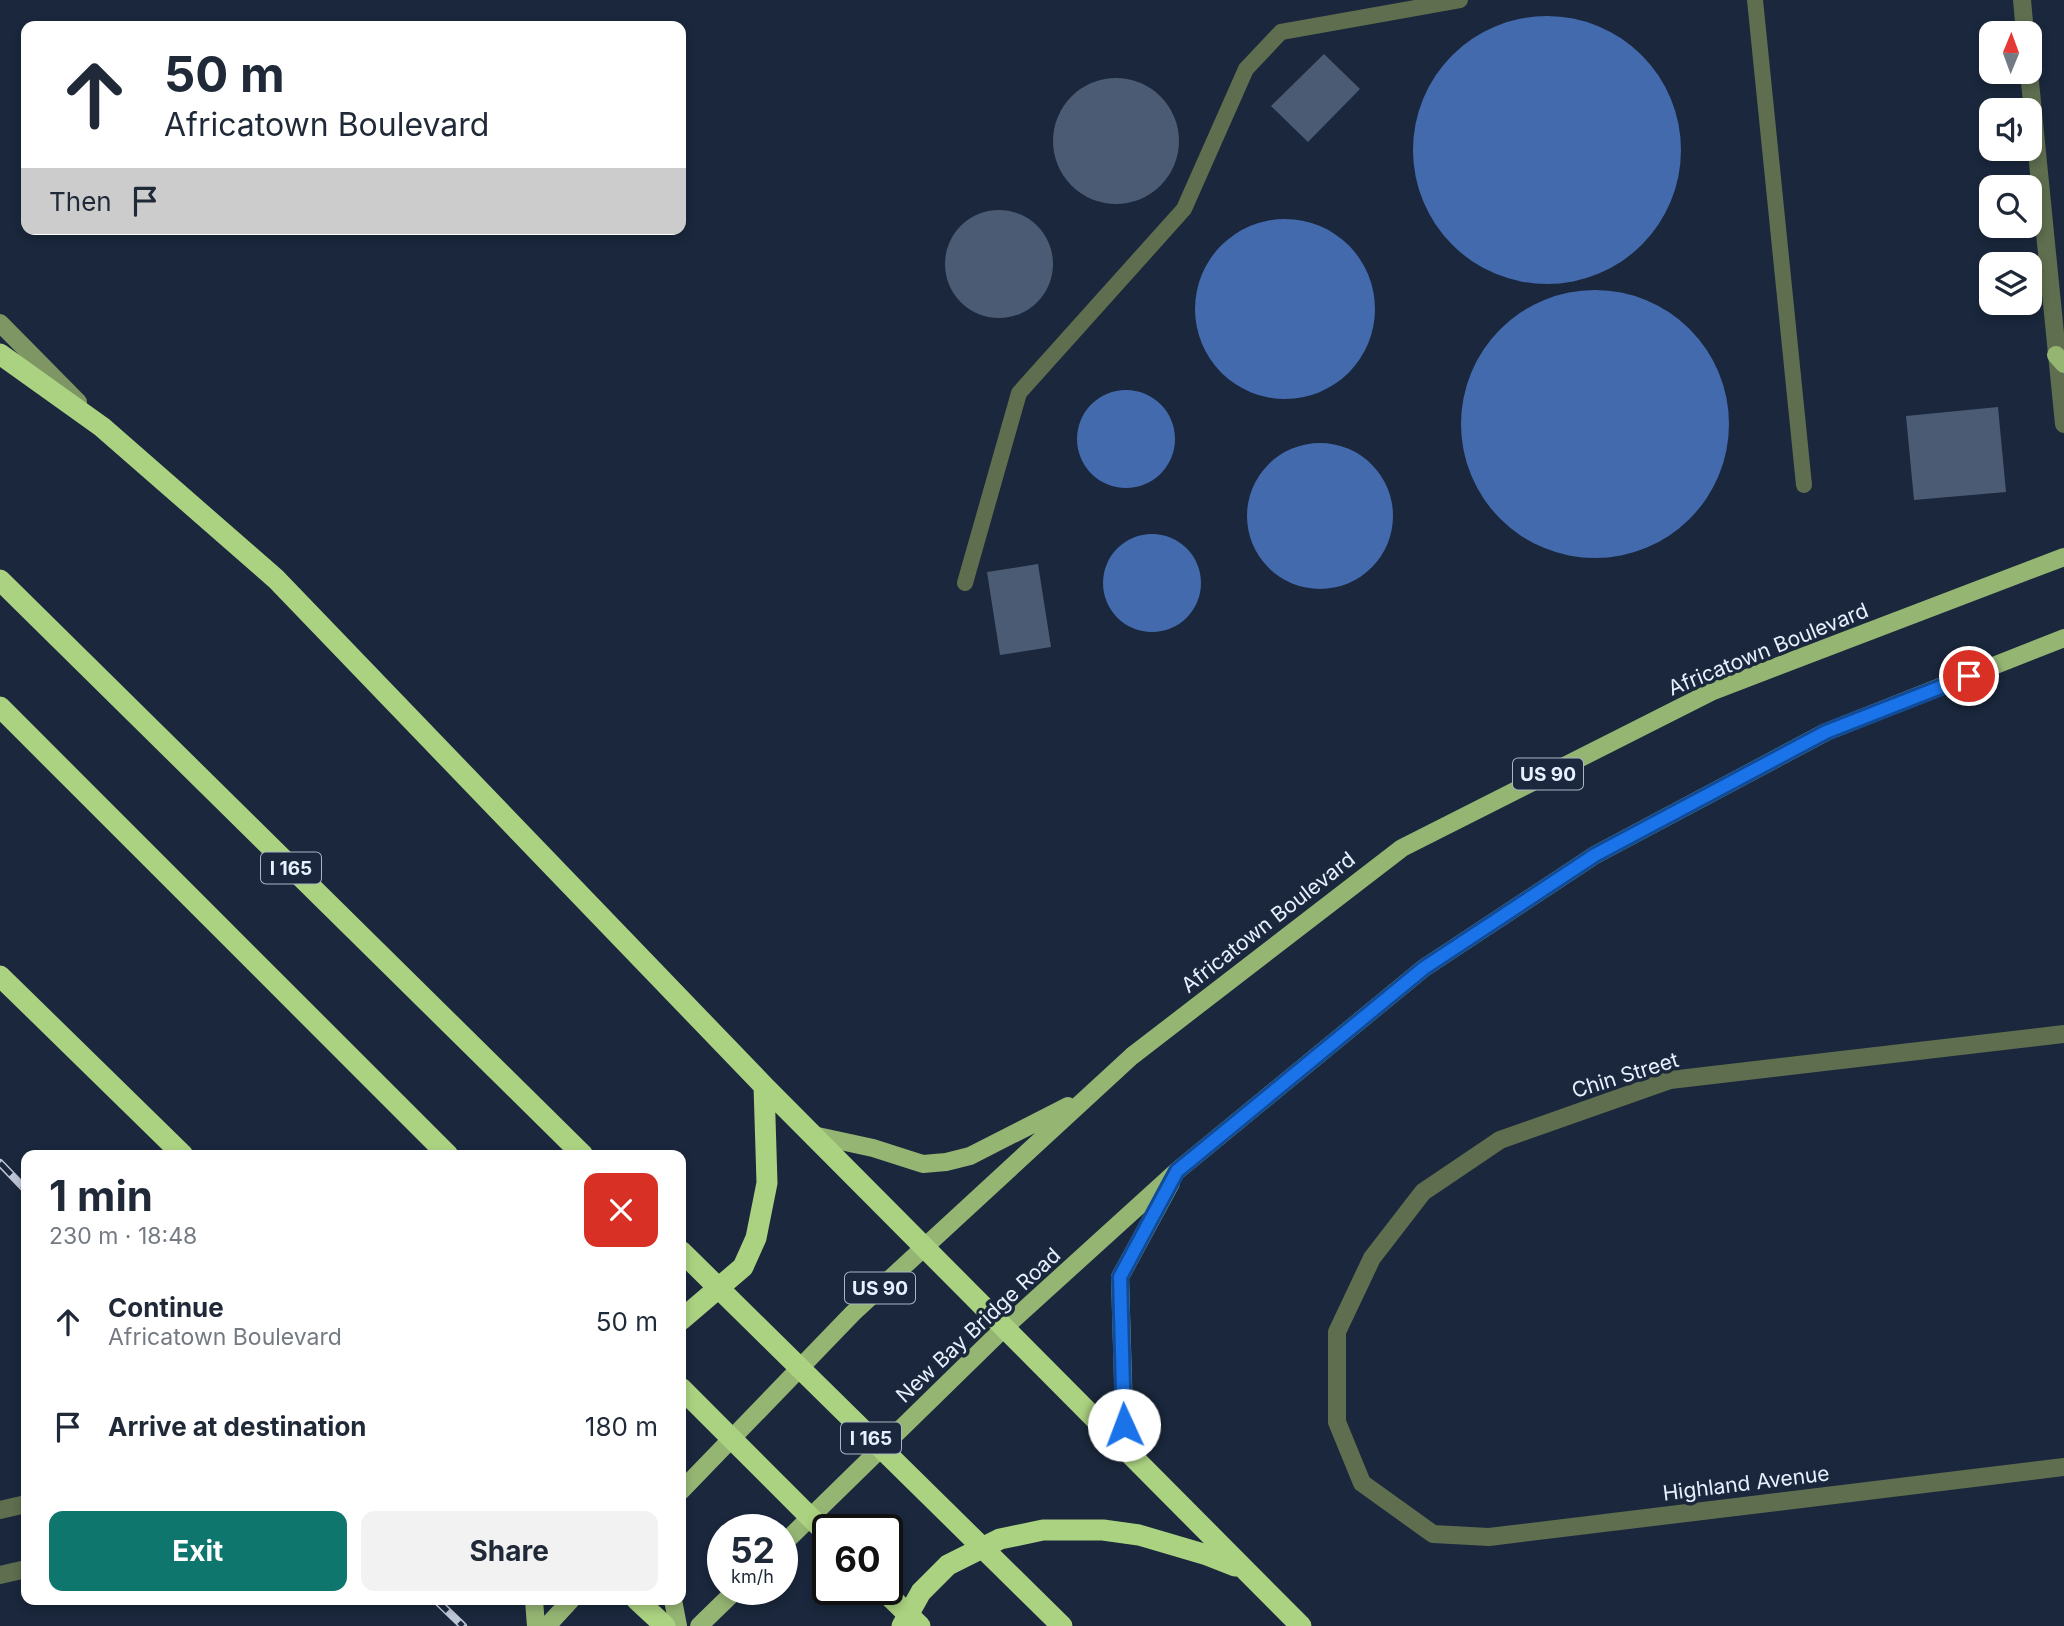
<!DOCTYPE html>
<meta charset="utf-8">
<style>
:root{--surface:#fff;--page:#f2f2f3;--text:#1f2937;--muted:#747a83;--accent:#0f766e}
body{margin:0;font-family:Inter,sans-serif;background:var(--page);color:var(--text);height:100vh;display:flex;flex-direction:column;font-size:26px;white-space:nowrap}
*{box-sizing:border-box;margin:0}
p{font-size:23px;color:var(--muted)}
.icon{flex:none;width:38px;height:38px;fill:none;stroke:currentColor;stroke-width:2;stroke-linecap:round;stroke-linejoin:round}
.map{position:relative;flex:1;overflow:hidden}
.details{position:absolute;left:21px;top:1150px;width:665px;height:455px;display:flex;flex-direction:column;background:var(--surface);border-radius:14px;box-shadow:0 4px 10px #0003}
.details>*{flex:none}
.top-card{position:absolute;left:21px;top:21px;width:665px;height:214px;border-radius:14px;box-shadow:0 4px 10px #0003;background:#fff;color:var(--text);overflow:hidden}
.needle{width:46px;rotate:1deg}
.buttons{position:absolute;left:1979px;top:21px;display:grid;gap:14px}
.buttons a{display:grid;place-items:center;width:63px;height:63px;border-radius:14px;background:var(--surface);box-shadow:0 4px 10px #0003;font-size:35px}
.speed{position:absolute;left:707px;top:1514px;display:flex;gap:14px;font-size:35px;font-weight:700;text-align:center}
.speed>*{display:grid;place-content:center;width:91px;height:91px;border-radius:50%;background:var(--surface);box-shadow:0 4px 10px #0003;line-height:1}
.speed small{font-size:18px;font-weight:400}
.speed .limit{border:4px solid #111;border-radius:10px;background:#fff;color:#111}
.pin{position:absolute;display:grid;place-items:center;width:60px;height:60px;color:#fff;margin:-30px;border:4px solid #fff;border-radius:50%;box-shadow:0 2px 7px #0007}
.me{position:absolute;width:77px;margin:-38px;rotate:358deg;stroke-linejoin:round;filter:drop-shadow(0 0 5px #0008)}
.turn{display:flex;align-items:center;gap:24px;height:147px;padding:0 28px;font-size:32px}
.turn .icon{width:91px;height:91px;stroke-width:2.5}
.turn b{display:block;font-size:49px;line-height:60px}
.then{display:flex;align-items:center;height:66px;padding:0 28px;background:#0003;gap:14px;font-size:26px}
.round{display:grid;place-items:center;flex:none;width:74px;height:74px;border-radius:14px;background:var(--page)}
.summary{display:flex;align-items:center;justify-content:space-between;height:119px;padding:0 28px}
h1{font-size:42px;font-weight:700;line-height:52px}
.cta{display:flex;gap:14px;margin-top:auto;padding:14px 28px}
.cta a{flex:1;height:80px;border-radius:14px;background:var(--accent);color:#fff;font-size:28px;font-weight:700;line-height:80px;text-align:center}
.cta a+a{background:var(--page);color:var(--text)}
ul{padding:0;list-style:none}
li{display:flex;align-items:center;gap:21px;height:105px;padding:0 28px}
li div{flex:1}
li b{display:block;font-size:26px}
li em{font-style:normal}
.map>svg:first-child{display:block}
.water{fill:#436aac}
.building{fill:#4c5b74}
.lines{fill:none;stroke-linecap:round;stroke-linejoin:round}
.service{stroke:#5e6e4e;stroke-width:16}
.minor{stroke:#5e6e4e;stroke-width:18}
.tertiary{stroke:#5e6e4e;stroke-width:18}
.secondary{stroke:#7d9663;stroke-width:18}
.primary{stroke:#95b573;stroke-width:18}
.motorway{stroke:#abd281;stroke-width:21}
.rail-casing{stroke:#bcc6d6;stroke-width:8}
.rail{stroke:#1a273c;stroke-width:5;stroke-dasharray:16;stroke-linecap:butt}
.motorway-bridge{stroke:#abd281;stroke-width:21}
.route-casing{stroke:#114b97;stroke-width:18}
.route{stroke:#1a73e8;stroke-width:12}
.labels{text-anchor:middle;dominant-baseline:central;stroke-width:7;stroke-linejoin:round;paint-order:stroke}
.shield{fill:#1a273c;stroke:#aab4c4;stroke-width:2}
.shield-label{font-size:19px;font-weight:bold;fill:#e7f0ff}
.street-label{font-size:21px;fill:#e7f0ff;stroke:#1a273c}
</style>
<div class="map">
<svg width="2064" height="1626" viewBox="0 0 2064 1626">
<rect width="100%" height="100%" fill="#1a273c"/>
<path class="water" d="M1413 150a134 134 0 1 1 268 0a134 134 0 1 1-268 0Z
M1195 309a90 90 0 1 1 180 0a90 90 0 1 1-180 0Z
M1461 424a134 134 0 1 1 268 0a134 134 0 1 1-268 0Z
M1077 439a49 49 0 1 1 98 0a49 49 0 1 1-98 0Z
M1247 516a73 73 0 1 1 146 0a73 73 0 1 1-146 0Z
M1103 583a49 49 0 1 1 98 0a49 49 0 1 1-98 0Z"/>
<path class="building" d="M1324,54l36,35 -52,53 -37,-36z
M1053 141a63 63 0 1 1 126 0a63 63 0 1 1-126 0Z
M945 264a54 54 0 1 1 108 0a54 54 0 1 1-108 0Z
M1998,407l8,85 -92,8 -8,-84z
M1038,564l13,83 -51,8 -13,-83z"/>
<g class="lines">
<path class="service" d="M1755,0l49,485
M965,583l54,-190 165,-184 62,-140 35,-37 179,-32"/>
<path class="minor" d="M2064,1034l-394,46 -170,60 -77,52 -51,66 -35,74v90l25,61 71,51 56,3 575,-70
M0,1510l26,-6
M0,1575l26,-6"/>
<path class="tertiary" d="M2022,0l3,33
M2029,72l35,352"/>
<path class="secondary" d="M0,323l78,79"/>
<path class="primary" d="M2056,355l8,9
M813,1135l60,13 50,16 23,-2 24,-6 98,-50
M1125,1449l-5,-172 51,-94
M681,1491l172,-178 279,-257 270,-208 311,-157 351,-134
M782,1545l222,-217 173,-157 247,-203 171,-113 231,-123 238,-94
M534,1600l2,26
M673,1600l5,26
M547,1626l24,-26
M699,1626l38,-37"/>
<path class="motorway" d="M0,354l102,73 174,152 488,507 537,540
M0,580l583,575
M0,707l448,448
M0,976l183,179
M681,1320l62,-53 13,-29 11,-55 -3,-97
M637,1600l28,26
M902,1626l19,-34 27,-27 52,-26 43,-9h60l36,5 68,20 28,11"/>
<g class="rail-casing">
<path id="rail" d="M0,1163l26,27
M436,1600l27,26"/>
</g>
<use href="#rail" class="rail"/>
<path class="motorway-bridge" d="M681,1251l381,375
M681,1388l147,147
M882,1589l38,37"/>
</g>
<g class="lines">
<g class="route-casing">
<path id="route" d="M1124,1425l-4,-148 57,-106 247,-203 171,-113 231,-123 143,-56"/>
</g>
<use href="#route" class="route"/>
</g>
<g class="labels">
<g class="shield">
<rect x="1513" y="758.5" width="70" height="31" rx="5"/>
<rect x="261" y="852.5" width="60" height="31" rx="5"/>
<rect x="845" y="1272.5" width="70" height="31" rx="5"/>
<rect x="841" y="1422.5" width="60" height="31" rx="5"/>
</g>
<g class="shield-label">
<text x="1548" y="774">US 90</text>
<text x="291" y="868">I 165</text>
<text x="880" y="1288">US 90</text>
<text x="871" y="1438">I 165</text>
</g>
<g class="street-label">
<text transform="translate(1768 649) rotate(-22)">Africatown Boulevard</text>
<text transform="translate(1268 922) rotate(-38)">Africatown Boulevard</text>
<text transform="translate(1625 1075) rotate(-17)">Chin Street</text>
<text transform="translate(978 1325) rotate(-43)">New Bay Bridge Road</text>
<text transform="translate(1746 1483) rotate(-7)">Highland Avenue</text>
</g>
</g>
</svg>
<div class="buttons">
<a><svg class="needle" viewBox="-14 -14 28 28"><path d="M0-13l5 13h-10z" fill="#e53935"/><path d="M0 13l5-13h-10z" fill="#747a83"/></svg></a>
<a><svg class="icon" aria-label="sound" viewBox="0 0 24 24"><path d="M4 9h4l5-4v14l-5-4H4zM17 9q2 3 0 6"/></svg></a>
<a><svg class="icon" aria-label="search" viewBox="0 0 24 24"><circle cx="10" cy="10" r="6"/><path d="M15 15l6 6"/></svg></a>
<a><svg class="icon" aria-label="layers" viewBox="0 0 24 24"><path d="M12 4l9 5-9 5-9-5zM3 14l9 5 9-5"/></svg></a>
</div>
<div class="speed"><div>52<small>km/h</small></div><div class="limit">60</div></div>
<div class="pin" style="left:1969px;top:676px;background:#d93025"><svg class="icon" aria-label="arrive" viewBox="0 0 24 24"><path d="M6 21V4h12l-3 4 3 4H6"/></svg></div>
<svg class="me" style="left:1124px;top:1425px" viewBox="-20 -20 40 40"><circle r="19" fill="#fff"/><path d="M0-13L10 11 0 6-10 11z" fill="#1a73e8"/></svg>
<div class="top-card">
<div class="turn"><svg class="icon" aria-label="ahead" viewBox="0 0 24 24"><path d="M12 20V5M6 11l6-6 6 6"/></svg><div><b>50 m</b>Africatown Boulevard</div></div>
<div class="then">Then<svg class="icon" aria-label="arrive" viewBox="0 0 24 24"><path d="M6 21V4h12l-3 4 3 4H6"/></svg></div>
</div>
<section class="details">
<div class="summary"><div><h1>1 min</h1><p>230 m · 18:48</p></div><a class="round" style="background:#d93025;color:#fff"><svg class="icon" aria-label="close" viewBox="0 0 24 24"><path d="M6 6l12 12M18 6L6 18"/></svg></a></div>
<ul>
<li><svg class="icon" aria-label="ahead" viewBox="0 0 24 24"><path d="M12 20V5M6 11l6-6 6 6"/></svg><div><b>Continue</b><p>Africatown Boulevard</p></div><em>50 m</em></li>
<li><svg class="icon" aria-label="arrive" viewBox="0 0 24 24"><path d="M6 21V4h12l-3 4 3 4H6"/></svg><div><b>Arrive at destination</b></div><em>180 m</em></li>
</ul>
<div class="cta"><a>Exit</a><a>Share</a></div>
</section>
</div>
